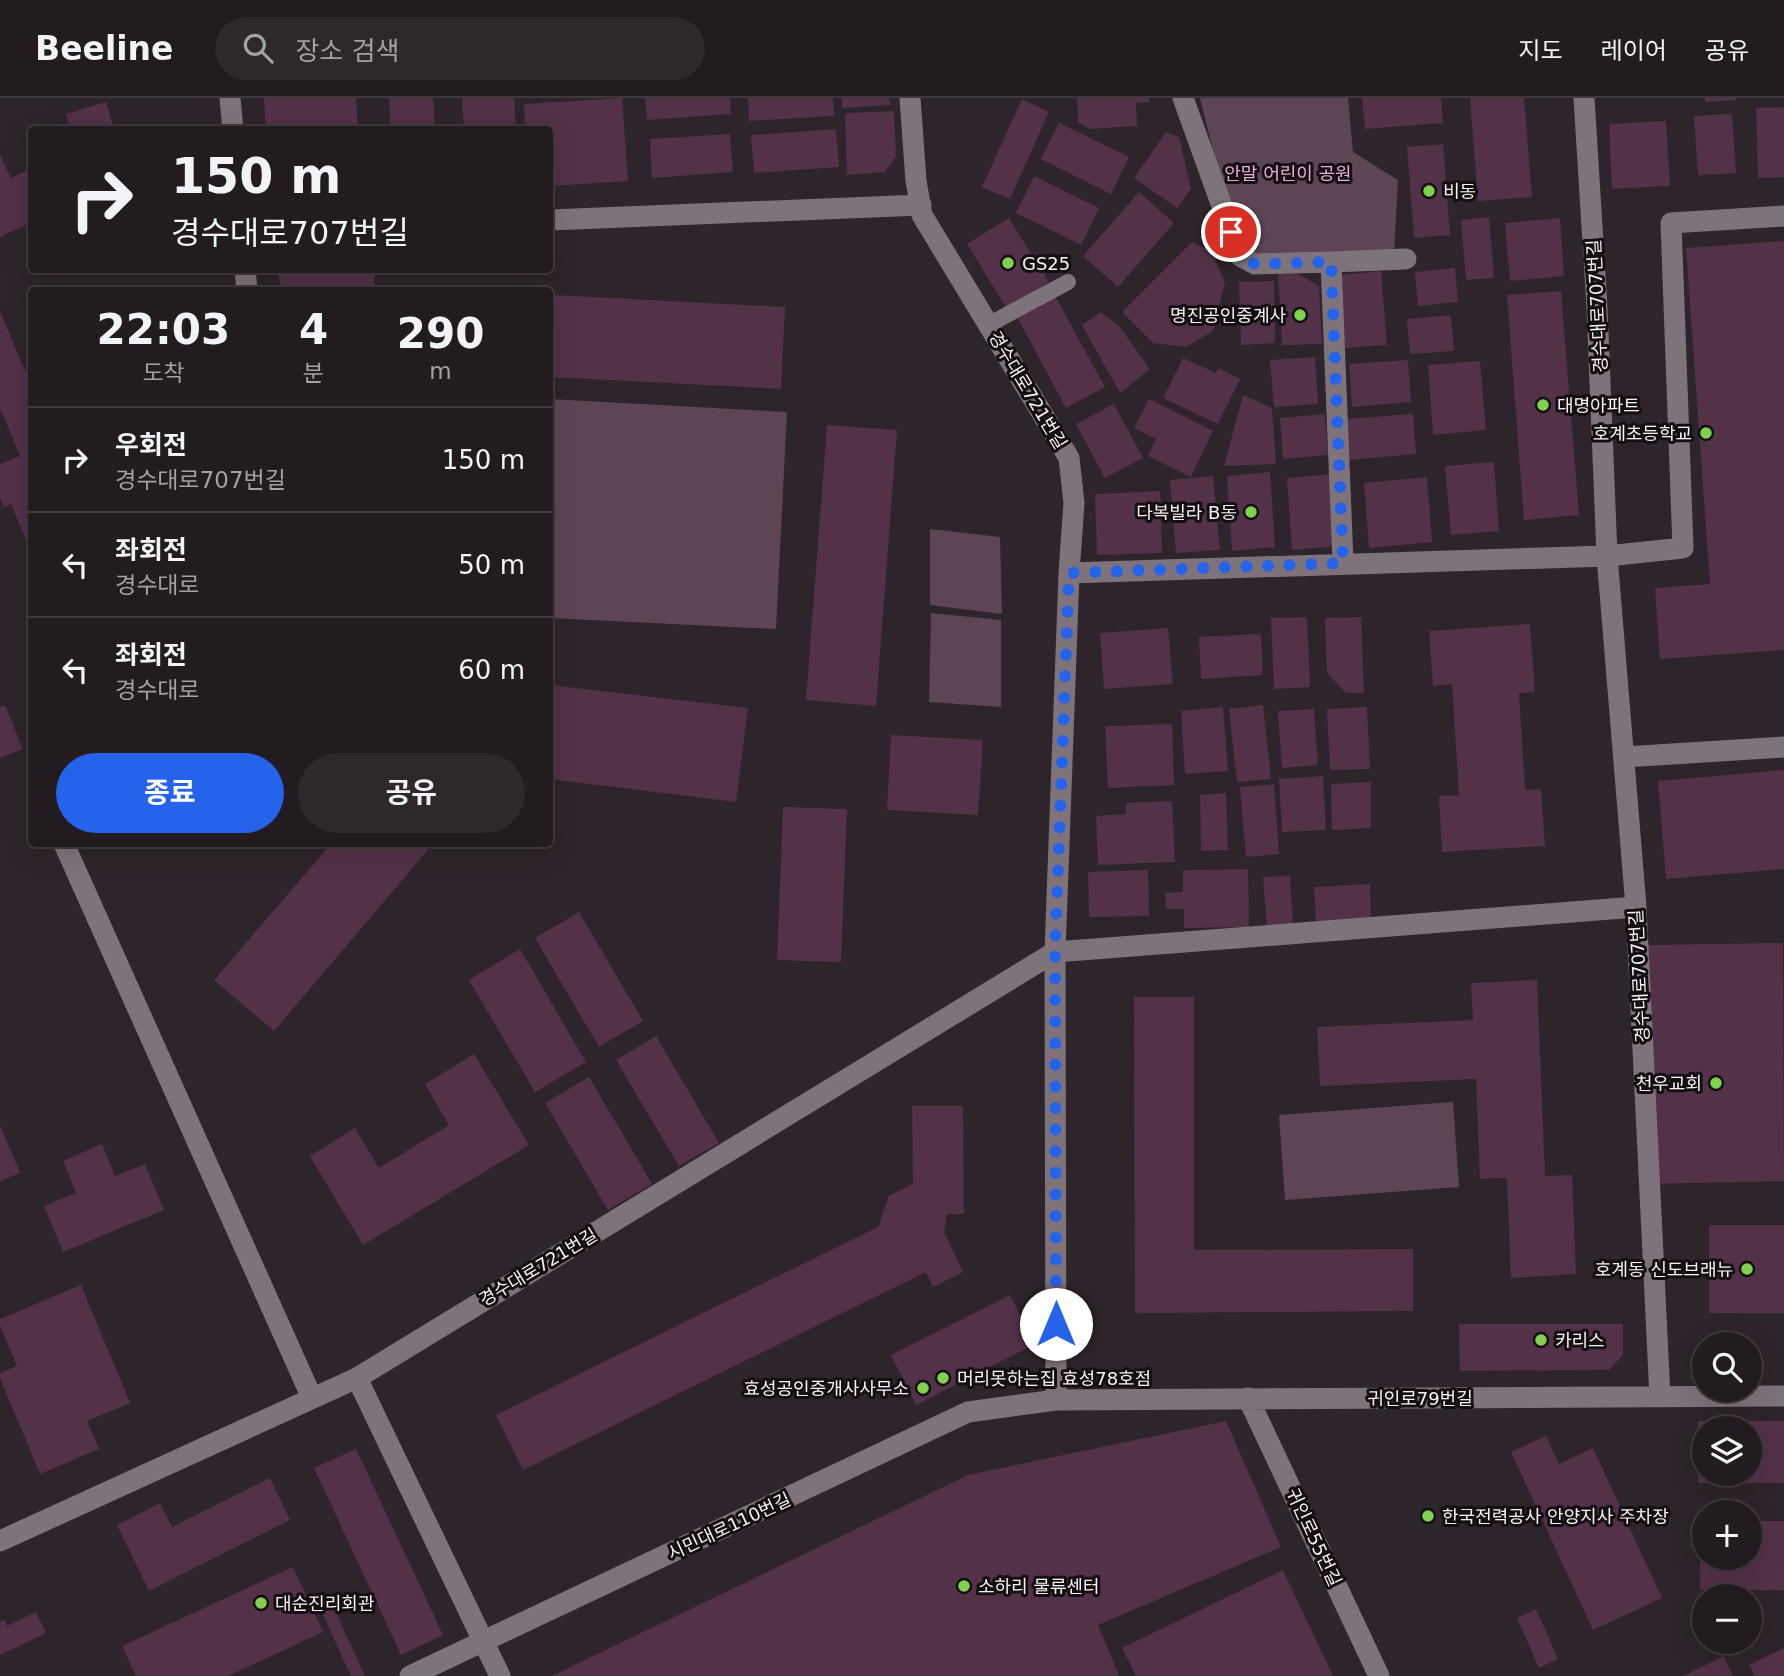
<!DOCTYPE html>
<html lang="ko">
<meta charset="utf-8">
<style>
:root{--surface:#221b20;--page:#2e282d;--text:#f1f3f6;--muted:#a2a1a5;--line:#3f393e;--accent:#2563eb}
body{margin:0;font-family:"DejaVu Sans","Noto Sans KR",sans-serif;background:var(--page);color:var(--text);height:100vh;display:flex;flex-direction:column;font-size:26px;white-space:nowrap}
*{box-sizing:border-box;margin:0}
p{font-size:23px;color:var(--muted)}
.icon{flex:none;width:38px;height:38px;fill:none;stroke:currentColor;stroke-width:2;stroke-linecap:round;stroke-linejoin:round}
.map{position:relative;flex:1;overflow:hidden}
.side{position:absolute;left:28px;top:189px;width:525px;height:560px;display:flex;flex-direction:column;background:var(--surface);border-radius:7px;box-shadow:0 7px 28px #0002,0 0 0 2px var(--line)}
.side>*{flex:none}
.banner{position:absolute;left:28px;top:28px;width:525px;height:147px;border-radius:7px;box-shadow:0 7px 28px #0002,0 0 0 2px var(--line);background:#221b20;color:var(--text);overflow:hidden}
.fabs{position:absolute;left:1692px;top:1234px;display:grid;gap:14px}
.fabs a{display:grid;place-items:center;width:70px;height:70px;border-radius:50%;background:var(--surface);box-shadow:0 7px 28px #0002,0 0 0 2px var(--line);font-size:35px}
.pin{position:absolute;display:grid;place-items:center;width:60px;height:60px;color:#fff;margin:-30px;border:4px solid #fff;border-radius:50%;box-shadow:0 2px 7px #0007}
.me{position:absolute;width:77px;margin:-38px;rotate:0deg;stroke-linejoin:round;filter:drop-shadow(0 0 5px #0008)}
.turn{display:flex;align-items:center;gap:24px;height:147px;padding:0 28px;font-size:32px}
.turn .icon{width:91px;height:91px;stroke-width:2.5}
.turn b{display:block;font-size:49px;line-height:60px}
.eta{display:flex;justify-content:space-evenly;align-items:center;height:119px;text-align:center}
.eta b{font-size:42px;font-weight:700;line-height:49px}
.action{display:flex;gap:14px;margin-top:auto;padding:14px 28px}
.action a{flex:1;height:80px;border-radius:42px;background:var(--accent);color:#fff;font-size:28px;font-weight:700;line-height:80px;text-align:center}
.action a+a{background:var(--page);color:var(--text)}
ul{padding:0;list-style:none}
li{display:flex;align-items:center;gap:21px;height:105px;padding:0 28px;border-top:2px solid var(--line)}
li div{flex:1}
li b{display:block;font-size:26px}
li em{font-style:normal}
header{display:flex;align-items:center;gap:42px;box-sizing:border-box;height:98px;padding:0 35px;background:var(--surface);border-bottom:2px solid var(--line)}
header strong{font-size:33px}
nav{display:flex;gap:38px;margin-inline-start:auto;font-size:24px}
.search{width:490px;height:63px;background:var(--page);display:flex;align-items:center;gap:18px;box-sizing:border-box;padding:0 24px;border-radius:38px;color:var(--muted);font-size:26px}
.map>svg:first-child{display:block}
.green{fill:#5d4555}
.building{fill:#533149;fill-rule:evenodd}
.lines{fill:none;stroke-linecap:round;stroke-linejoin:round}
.lane{stroke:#7f737b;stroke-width:16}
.street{stroke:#7f737b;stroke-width:21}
.route{stroke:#2563eb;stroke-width:12;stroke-dasharray:0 21.6}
.poi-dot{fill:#81d050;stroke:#130f12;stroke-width:2.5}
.labels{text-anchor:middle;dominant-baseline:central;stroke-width:6;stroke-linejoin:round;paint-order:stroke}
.park-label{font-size:18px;fill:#ebadd7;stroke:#130f12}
.poi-label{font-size:18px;fill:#f7f0f5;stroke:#130f12;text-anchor:start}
.street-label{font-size:18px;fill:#f7f0f5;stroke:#130f12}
</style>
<header>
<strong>Beeline</strong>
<div class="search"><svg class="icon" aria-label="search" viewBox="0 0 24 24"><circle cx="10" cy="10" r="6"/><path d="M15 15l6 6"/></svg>장소 검색</div>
<nav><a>지도</a><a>레이어</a><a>공유</a></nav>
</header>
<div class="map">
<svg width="1784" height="1578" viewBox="0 0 1784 1578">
<rect width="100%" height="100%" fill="#2e242b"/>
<path class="green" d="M1200,0h148l5,54 45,28 -4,73 -140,4 -29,-59z
M550,301l237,13 -11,217 -226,-11z
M930,431l70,8 2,77 -72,-9z
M931,515l70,7v87l-72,-5z
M1453,1004l6,85 -174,13 -6,-85z"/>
<path class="building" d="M264,0h92l2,32h-92z
M389,0h44l2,32h-44z
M462,0h52l2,32h-52z
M622,0l6,83 -78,5v-56h-25l-1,-26z
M645,0h85l1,16 -84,6z
M748,0h85l1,18 -85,5z
M842,0h47l1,7 -48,3z
M1077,0h72v4l-13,1 1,23 -47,3 -12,-7z
M1362,0h79l2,25 -78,6z
M1470,0h54l8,99 -54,4z
M1705,0h31v2l-31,2z
M1022,1l27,13 -39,87 -28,-12z
M106,4l8,28h-44l-4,-16z
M1784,9v70l-26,1 -2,-70z
M894,13l2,46 -11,15 -38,3 -2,-62z
M1732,16l4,59 -38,2 -4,-59z
M1666,23l4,65 -58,3 -3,-65z
M1059,25l70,34 -18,37 -70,-35z
M836,31l3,38 -85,6 -3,-38z
M1166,34l13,5 12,52 -14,19 -43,-30z
M730,36l3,38 -81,6 -2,-39z
M1443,46l7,91 -36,3 -7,-91z
M0,57l11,23 21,-10v54l-32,15z
M1034,78l65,32 -18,37 -65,-32z
M1139,94l35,31 -56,64 -35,-31z
M1489,119l5,61 -28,2 -5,-60z
M1009,120l40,64 -42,27 -40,-65z
M1560,120l4,58 -54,5 -5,-58z
M1784,143v409l-124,9 -5,-71 55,-4 -24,-336z
M1192,144l19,9 14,31 -12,49 -27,16 -33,-4 -31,-31z
M1455,170l3,34 -40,4 -3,-34z
M277,172h98l-1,20h-92z
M1381,173l6,74 -43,3 -5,-73z
M1278,175h18l23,13 3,58 -40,1z
M1274,183l1,62 -34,2 -2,-63z
M1561,193l18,224 -55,5 -17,-225z
M1054,196l51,93 -39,21 -50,-93z
M553,197l232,12 -4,82 -231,-12z
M0,213l32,76v151l-6,2 -15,-36 -7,3 -4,-9v-34l20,-8 -20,-48z
M1101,214l18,14 31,43 -30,24 -38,-68z
M1451,217l3,36 -44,3 -3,-35z
M1315,259l3,47 -44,3 -4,-47z
M1183,260l33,15 2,-5 22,11 -22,45 -55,-26z
M1408,262l3,42 -59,5 -3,-43z
M1480,263l6,69 -53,5 -5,-70z
M1243,297l29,13 4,56 -52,2z
M1149,301l64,32 -22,46 -43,-21 8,-17 -22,-11z
M1114,306l29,54 -38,20 -29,-54z
M1325,316l3,41 -45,4 -3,-41z
M1413,316l3,40 -67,6 -3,-41z
M827,327l70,5 -21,276 -70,-6z
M1494,364l5,69 -48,4 -6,-69z
M1270,374l5,75 -43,4 -5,-75z
M1333,376l6,72 -47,4 -5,-72z
M1213,378l7,74 -44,3 -6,-73z
M1427,379l5,65 -63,6 -5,-65z
M1160,393l2,62 -65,2 -2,-61z
M1307,519l3,70 -36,2 -3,-71z
M1361,519l3,76h-18l-19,-20 -2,-55z
M1530,526l5,68 -16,1 6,97 16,-1 4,57 -103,6 -3,-56 20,-1 -7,-111 -19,2 -4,-55z
M1168,530l5,56 -69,5 -4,-56z
M1261,536l2,41 -62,4 -2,-42z
M550,587l198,23 -12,94 -186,-23z
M5,607l18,44 -23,9v-51z
M1263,607l8,74 -34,3 -8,-73z
M1223,609l5,64 -43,3 -4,-63z
M1367,609l3,62 -40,1 -3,-61z
M1314,611l4,56 -36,3 -4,-57z
M1172,626l2,61 -66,3 -3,-62z
M891,637l92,5 -5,75 -91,-5z
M1784,672v99l-118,10 -8,-98z
M1323,678l3,54 -44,2 -3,-53z
M1371,684v46l-39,2 -1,-46z
M1274,686l5,70 -33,3 -6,-70z
M1226,695l2,57 -27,1 -1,-56z
M1172,703l3,61 -77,3 -2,-49 30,-2v-11z
M783,709l64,2 -6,153 -64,-2z
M331,746h102l-159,187 -60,-51z
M1248,771l1,58 -65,1v-19h-18l-1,-16 18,-1v-22z
M1148,772l1,46 -60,1 -1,-45z
M1290,778l3,49 -26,2 -4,-50z
M1370,786l1,36 -55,3 -2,-36z
M579,814l64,109 -44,26 -64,-109z
M1783,845l1,238 -134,3 -3,-239z
M520,851l66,113 -51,30 -66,-112z
M1537,882l8,196 27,-1 4,99 -65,4 -4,-100 -27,1 -4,-100 -156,7 -3,-59 156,-7 -2,-37z
M1134,899h60v253l219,-1v62l-278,2z
M656,938l63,107 -40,23 -63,-106z
M474,956l55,91 -166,100 -53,-89 45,-28 24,40 70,-43 -24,-41z
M589,979l63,107 -44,26 -63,-107z
M912,1008h51l1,108h-17l-3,18 19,40 -30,15 -7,-15 -403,198 -27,-55 382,-188 11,-31 24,-12z
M0,1027l20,48 -20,8z
M102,1046l13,32 30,-12 19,46 -101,42 -19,-46 32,-13 -13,-32z
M1709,1127h75v88h-75z
M81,1187l49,118 -43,18 12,28 -59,25 -40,-96v-5l17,-7 -17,-41v-6z
M1010,1197l25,49 -119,61 -25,-50z
M1459,1226h164v31l-14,15 -149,1z
M1226,1323l55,126 -183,78 21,51h-567l416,-201z
M1698,1323h86v62h-86zM1704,1330h46v46h-46z
M1546,1338l13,28 34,-16 69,150 -69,32 -82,-178z
M356,1351l87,186 -42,20 -87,-187z
M270,1380l20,42 -141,71 -32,-66 43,-22 12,24z
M1700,1423h4v37h46v-37h34v69h-84z
M293,1469l30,65 -95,44h-92l-14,-30z
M1283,1472l50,106h-197l-14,-28z
M334,1510l31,68h-14l-29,-63z
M1536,1511l22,50 -19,9 -22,-50z
M36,1514l10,21 -46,22v-33l5,-2 2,6z
M1784,1550v28h-29l-6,-11z
M1724,1558l9,20h-50z"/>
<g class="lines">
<path class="lane" d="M988,227l80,-43"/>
<path class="street" d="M230,0l3,32
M910,0l6,83 6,34 147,243 5,45 -5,70 -14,379 1,448
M1183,0l57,158 15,8 76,-2 12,301
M1584,0l13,209 10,249 29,351 24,490
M550,122l371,-15
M1331,164l75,-3
M245,172l2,20
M1069,475l538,-17 76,-8 -12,-325 113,-7
M1624,659l160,-10
M64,746l248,554
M357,1280l143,298
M1248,1300l131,278
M0,1443l357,-163 698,-426 581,-45
M410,1578l558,-264 88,-12 728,-4"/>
</g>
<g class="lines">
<path class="route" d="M1056,1226l-1,-372 14,-379 274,-10 -12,-301 -76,2 -15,-8 -9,-24"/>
</g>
<g class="poi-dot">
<circle cx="1429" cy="93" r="7"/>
<circle cx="1008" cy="165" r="7"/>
<circle cx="1300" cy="217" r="7"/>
<circle cx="1543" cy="307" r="7"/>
<circle cx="1706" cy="335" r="7"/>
<circle cx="1251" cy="414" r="7"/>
<circle cx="1716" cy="985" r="7"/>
<circle cx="1747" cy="1171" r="7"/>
<circle cx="1541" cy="1242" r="7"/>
<circle cx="943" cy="1280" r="7"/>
<circle cx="923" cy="1290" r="7"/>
<circle cx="1428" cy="1418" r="7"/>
<circle cx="964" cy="1488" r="7"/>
<circle cx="261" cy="1505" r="7"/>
</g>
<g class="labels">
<g class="park-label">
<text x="1288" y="75">안말 어린이 공원</text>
</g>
<g class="poi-label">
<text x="1443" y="93">비동</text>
<text x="1022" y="165">GS25</text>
<text x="1286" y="217" text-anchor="end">명진공인중계사</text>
<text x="1557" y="307">대명아파트</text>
<text x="1692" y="335" text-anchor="end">호계초등학교</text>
<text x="1237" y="414" text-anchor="end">다복빌라 B동</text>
<text x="1702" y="985" text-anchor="end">천우교회</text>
<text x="1733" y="1171" text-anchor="end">호계동 신도브래뉴</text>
<text x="1555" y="1242">카리스</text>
<text x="957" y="1280">머리못하는집 효성78호점</text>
<text x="909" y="1290" text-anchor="end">효성공인중개사사무소</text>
<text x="1442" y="1418">한국전력공사 안양지사 주차장</text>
<text x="978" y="1488">소하리 물류센터</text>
<text x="275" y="1505">대순진리회관</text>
</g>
<g class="street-label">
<text transform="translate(1597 208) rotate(-93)">경수대로707번길</text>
<text transform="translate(1028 292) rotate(59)">경수대로721번길</text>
<text transform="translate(1639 878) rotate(-93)">경수대로707번길</text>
<text transform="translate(538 1169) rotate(-31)">경수대로721번길</text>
<text x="1420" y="1300">귀인로79번길</text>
<text transform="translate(729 1428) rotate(-25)">시민대로110번길</text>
<text transform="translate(1314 1439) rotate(65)">귀인로55번길</text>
</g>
</g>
</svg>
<div class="fabs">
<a><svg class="icon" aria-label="search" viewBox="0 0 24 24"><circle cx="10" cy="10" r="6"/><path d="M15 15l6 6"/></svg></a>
<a><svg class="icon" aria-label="layers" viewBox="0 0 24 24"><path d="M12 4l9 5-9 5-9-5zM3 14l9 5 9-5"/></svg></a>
<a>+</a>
<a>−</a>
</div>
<div class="pin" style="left:1231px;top:134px;background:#d93025"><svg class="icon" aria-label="arrive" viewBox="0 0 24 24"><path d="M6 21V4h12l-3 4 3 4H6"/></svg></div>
<svg class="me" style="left:1056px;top:1226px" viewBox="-20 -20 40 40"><circle r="19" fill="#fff"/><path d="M0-13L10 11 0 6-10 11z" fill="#2563eb"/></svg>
<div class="banner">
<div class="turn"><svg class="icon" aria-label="right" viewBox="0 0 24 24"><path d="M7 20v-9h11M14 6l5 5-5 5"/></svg><div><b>150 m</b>경수대로707번길</div></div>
</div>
<section class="side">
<div class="eta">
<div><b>22:03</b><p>도착</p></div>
<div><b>4</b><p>분</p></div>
<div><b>290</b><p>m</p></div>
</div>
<ul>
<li><svg class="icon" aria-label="right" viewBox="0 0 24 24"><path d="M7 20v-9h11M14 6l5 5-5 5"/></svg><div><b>우회전</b><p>경수대로707번길</p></div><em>150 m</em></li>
<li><svg class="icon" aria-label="left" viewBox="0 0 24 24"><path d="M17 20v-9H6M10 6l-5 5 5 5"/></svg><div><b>좌회전</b><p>경수대로</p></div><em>50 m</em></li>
<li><svg class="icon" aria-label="left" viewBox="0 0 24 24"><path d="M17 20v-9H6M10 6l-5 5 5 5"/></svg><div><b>좌회전</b><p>경수대로</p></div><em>60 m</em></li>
</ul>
<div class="action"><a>종료</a><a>공유</a></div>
</section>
</div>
